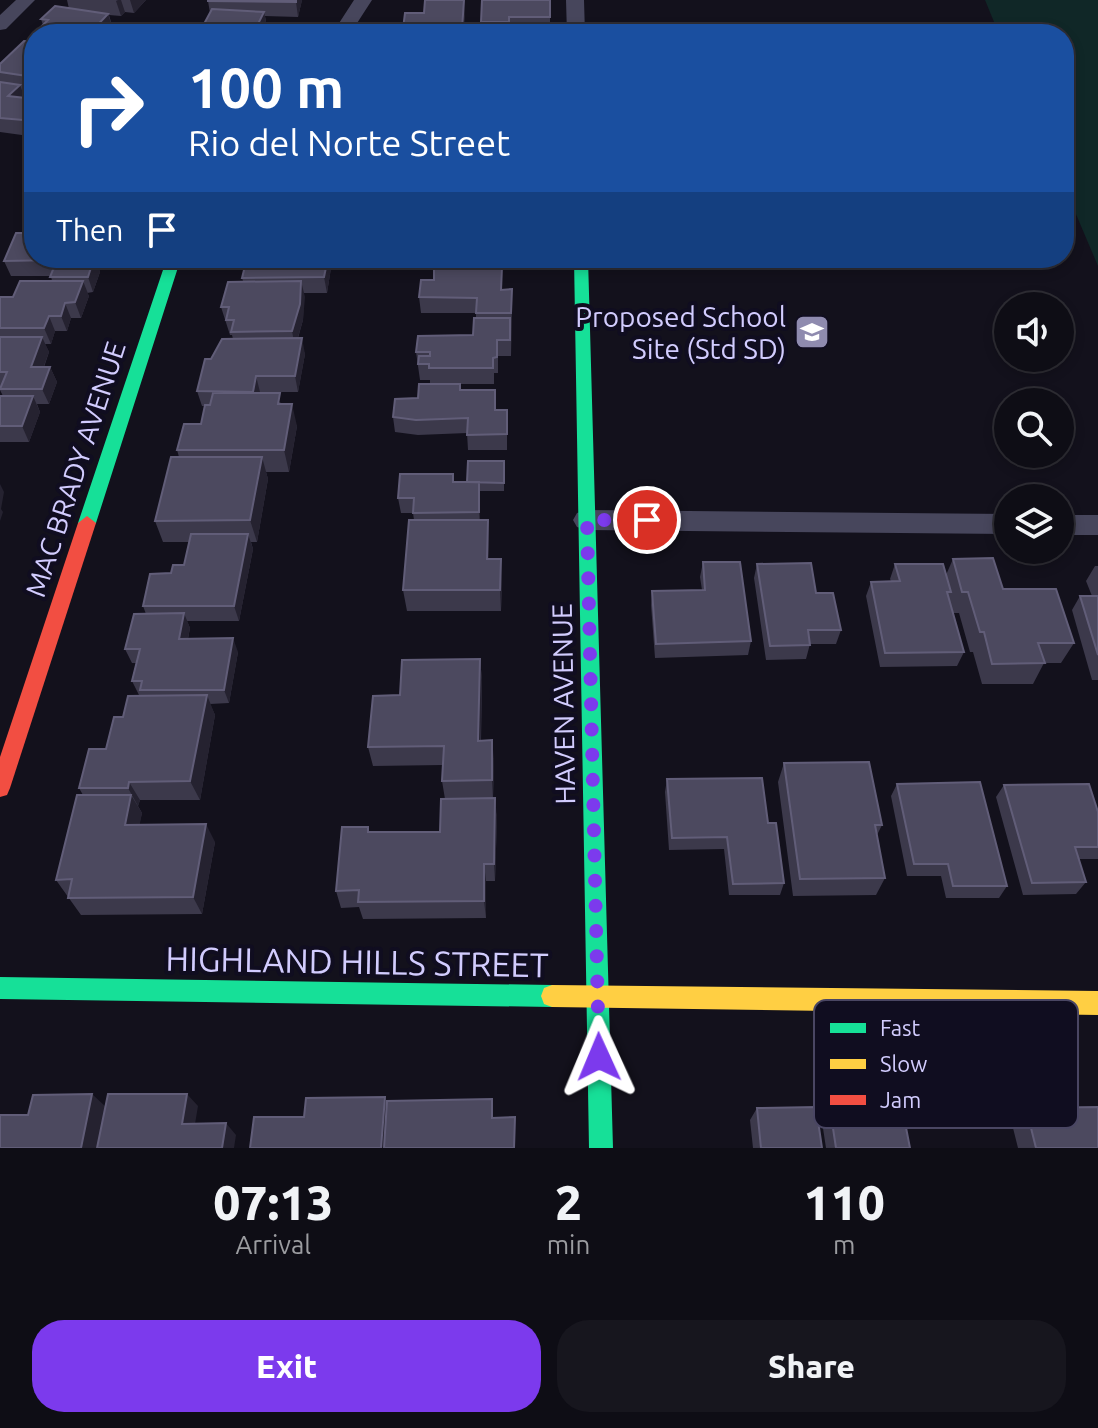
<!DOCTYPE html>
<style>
:root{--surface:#0e0d15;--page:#17161e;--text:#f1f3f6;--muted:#9b9ca0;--line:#2e2d34;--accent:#7c3aed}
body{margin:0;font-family:Ubuntu,sans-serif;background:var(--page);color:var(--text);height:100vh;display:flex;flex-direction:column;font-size:30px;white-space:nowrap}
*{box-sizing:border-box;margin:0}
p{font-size:26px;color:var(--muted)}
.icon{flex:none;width:44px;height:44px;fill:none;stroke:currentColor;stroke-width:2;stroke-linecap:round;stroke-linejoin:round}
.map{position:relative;height:1148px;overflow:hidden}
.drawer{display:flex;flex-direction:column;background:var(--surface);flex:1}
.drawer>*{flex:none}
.hud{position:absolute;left:24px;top:24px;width:1050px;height:244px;border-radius:32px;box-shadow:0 4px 12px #0003,0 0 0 2px var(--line);background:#1a4fa0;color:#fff;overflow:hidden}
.controls{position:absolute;left:994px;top:292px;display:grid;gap:16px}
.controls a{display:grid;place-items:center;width:80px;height:80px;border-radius:50%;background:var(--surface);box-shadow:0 4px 12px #0003,0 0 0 2px var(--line);font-size:40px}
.pin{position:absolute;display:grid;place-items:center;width:68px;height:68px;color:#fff;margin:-34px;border:4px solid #fff;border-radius:50%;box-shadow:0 2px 8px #0007}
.me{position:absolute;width:88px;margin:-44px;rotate:359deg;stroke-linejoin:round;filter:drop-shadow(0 0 6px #0008)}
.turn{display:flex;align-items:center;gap:28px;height:168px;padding:0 32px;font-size:36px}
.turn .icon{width:104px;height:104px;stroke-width:2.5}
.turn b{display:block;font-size:56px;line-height:68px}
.then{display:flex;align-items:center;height:76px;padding:0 32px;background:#0003;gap:16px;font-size:30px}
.eta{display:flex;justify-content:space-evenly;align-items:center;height:136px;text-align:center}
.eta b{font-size:48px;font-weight:800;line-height:56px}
.action{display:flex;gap:16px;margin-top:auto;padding:16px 32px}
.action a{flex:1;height:92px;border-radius:32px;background:var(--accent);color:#fff;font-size:32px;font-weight:800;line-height:92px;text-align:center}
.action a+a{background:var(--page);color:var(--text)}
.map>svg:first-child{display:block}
.green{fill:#102727}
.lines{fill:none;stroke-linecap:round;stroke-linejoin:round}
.street{fill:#47465c;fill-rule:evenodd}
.fast{fill:#16e098;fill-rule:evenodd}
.slow{fill:#ffcf43;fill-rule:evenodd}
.jam{fill:#f24e42;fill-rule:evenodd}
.wall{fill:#3c394b}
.shaded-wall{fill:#252230}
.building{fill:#4c495f;stroke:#615d78;stroke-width:2}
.route{stroke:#7c3aed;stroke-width:14;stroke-dasharray:0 25.2}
.labels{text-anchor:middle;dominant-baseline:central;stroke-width:8;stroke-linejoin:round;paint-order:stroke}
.poi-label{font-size:28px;fill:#d2ccfe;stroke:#100d20;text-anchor:end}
.street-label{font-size:28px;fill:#d2ccfe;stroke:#100d20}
.near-street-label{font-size:34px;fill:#d2ccfe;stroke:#100d20}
.key{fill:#100d20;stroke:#4a4663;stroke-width:2}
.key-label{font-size:22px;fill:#d2ccfe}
</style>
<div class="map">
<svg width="1098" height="1148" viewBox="0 0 1098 1148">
<rect width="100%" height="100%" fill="#13111c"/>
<path class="green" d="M985,0h113v266l-34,-80v-152h-65z"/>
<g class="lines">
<path class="street" d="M16,0h19l-29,29 -6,1v-15z
M354,0h18l-22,34h-18z
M566,0h18l1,34h-18z
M587,510l421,4v20l-421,-4 -10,-3 -4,-7 4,-7z
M1060,515h38v20h-38z"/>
<path class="fast" d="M167,258h14l-85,265 -9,7 -9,-7z
M574,258h14l25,890h-24z
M0,977l552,8 8,3 3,8 -3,8 -8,3 -552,-8z"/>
<path class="slow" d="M552,985l546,6v24l-546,-8 -8,-3 -3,-8 3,-8z"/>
<path class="jam" d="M87,516l9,7 -86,265 -3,7 -7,2v-40l78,-234z"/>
</g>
<path class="wall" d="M67,0h79l-12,13 -9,-1 -4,4 -12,-1 4,14 -5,5h-69l2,-1 -2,-4 4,-4 -2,-6 28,-10z
M302,0l-4,17 -33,-1 2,11 -63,-3 6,-11 -2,-12z
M482,0l68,17v15l-68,2z
M465,14l-2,20h-59l-1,-5z
M34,42v49l-12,-2 7,47 -29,-4v-68z
M34,258h61l5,14 -7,20 -6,1 2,3 -8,22h-10l-4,13h-12l-4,13h-6l4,8 -5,15h6l7,15 -8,22h-12l3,8 -11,30h-29v-46h3l-3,-6v-93h13l39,-16 -1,-5h-40l-7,-15z
M238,258h92l1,10 -4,25h-23l-1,27 -5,18 7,16 -7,38h-38l23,12 14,22 -8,46h-23l2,7 -11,63h-6l2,7 -14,72h-52l3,7 -2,11 50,13 -9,51 -19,1 5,11 -15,85h-60l-2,6 4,7 -3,12 76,17 -13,72 -121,1 -25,-35 27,-85 -4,-7 27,-39 17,-32 19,-21 -3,-1 -7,-14 4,-18h-4l-7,-14 21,-35 -3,-8 28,-33 13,-8 5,-23h-26l-8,-21 24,-64 -2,-7 24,-26 4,-18h-3l-5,-15 14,-32 22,-20 -1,-4h-2l-9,-28 22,-26 -1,-3 2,-8h-4z
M440,258h60l-1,8 -58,1z
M502,290l10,15 -1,51h-13v17h-4v11h-64v-4h-10l-4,-28 57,-17 3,-17v-5h-55l-2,-16z
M460,384v6l36,20h11v40h-39l-1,-17 -49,2 -23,-3 -2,-15 25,-19z
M504,461v30h-24v29l9,21 -1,18 14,21 -1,31h-94l-4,-21 11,-70 -1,-7h-12l-3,-15 55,-24 1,8h13z
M953,559l50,30 71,54 -13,20h-17l-11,21h-51l-9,-32h-3l-11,-39h-6l11,39 -7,14 -77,1 -14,-71 5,-14 20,-1 -1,-2 5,-15 51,11z
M703,562l48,79 -3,14 -93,3 -4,-53 1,-14 50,-1 -2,-13z
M757,564l59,29 25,37 -5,14h-26l-4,15 -40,1 -12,-82z
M1095,566h3v114h-6l-20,-70 8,-14h12l-6,-15z
M480,659l2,21 -1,61 13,18 -1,39 4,19 -2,64h-9v37l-123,1 -4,-12 -18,1 -5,-17 34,-59h70l5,-33 -3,-18 1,-16 -70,1 -5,-19 32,-52z
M784,763l98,62 -5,10 8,43 -9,17 -83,1 -15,-114z
M667,779l101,44 16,60 -4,12h-51l-5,-46 -55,1 -4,-58z
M897,784l110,102 -8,12h-53l-5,-22h-34l-16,-80z
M1004,785l94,27v47h-19l7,23 -10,12 -53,1 -27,-98z
M829,1102l81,46h-84l-5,-33z
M757,1108l65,40h-69l-3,-28z
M1026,1108l72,40h-80l-7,-28z"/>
<path class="shaded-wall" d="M118,0h3l4,12 -4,4 -5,-15z
M130,0h16l-12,13z
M296,0h6l-4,17 -2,-15z
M464,0l1,14 -2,20h-1z
M264,12l3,15 -4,7h-10z
M108,14l5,15 -5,5h-19z
M20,85l6,16 -18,-5z
M34,107v22l-5,7 -6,-16z
M94,258h1l5,14 -7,20 -5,-15z
M328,258h2l1,10 -4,25 -3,-16z
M83,281l6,15 -8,22 -6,-16z
M301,281l4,16 -2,23 -8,27 -3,-16z
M65,303l6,15 -4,13 -6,-15z
M49,316l6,15 -4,13 -7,-16z
M42,337l7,15 -11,30 -7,-15z
M302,338l3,16 -7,38 -3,-16z
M50,367l7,15 -8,22 -7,-15z
M256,376l4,16 -3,15 -4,-15z
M33,396l7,16 -11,30 -7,-16z
M292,404l5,22 -8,46 -5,-22z
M262,457l6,22 -11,63 -7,-22z
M479,482l1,15v30l-1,-15z
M0,484l4,8 -3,17 2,3 -3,9z
M488,520l1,21 -1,39 -1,-21z
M248,534l5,15 -14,72 -5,-15z
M501,559l1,21 -1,31 -1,-21z
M184,613l6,15 -5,25 -6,-14z
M233,638l5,14 -9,51 -5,-13z
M480,659l2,21 -2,80 -2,-19z
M207,695l8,20 -15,85 -10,-19z
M492,740l2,19 -1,40 -1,-19z
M129,782l11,18 -2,6 -10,-18z
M131,795l11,18 -6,30 -11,-18z
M495,798l2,19 -2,64 -1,-17z
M206,824l9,18 -13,72 -9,-17z
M484,864l2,17v37l-2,-17z
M92,1094l14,13 -8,41h-17z
M187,1094l11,12 -5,30 -11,-12z
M385,1097l5,13 -3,38h-6z
M226,1123l10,12 -2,13h-12z"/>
<path class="building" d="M208,0h88v2l-88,-1z
M425,0h39l-2,29h-59l2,-16h19z
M482,0h68v17h-41v5h-28z
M55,6l53,8 -19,20h-50l5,-4 -5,-1 9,-9 -7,-1z
M212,9l52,3 -11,22h-70l7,-11 14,1z
M24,41l10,1v35l-34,-5v-8z
M0,82l20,3 -12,11 26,3v8l-11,13 -23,-2z
M16,233h18v25h60l-6,19h-38l7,-17 -53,1z
M247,258h81l-4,19 -82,1z
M502,267l-1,23 11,-1 -1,24h-35l1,-15 -58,-1 2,-17h13v-12z
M20,281h63l-8,21 -10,1 -4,13h-12l-5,12h-44v-31h13z
M301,281l-1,23 -8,27 -61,1 3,-12h-8l3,-13h-8l7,-25z
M474,318h36v22h-13v17l-4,1v10h-64v-4h-11l1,-8h11v-4h-14l2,-16 55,-1z
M0,337h42l-11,30h19l-8,22h-42l7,-17h-7z
M302,338l-7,38h-39l-3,16 -56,-1 8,-32h6l11,-20z
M419,384h41v6h35v20h12v24l-40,1 1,-17 -52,2 -23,-3 2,-18 23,-1z
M213,393h67l-2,11h14l-8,46h-107l7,-26h17l4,-19h5z
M0,396h33l-11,30h-22z
M171,457h91l-12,63 -95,1z
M468,461h36v22l-37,-1z
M400,474h53v8h26v30l-66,1 1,-15h-16z
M409,520h79l-1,39h14l-1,31h-97z
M191,534h57l-14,72h-91l7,-32 21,-1 2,-8h11z
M993,558l10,31h53l18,54h-36l7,20 -53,1 -8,-32h-4l-12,-40h-6l-9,-33z
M703,562h37l11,79 -95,3 -4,-53 53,-1z
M811,563l5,30h17l8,37h-33l2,15 -40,1 -13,-82z
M895,564h48l8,28h-4l17,60 -79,1 -14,-71 29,-1z
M1080,596h18v59z
M184,613l-5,26 54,-1 -9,52h-84l2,-9h-10l8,-32h-15l9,-35z
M480,659l-2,82 14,-1v40l-50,1 2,-35 -76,1 5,-51 27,-1 2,-35z
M207,695l-17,86 -61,1 -1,6h-49l10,-39h17l8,-32h9l5,-21z
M869,762l13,63h-7l10,53 -85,1 -16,-116z
M762,778l6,45h8l8,60 -51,1 -6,-47 -55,1 -5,-59z
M980,782l27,104h-54l-5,-22h-34l-17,-80z
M1089,784l9,28v35h-23l11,35 -54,1 -28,-98z
M77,795h54l-6,30 81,-1 -13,73 -125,1 4,-19 -16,1z
M495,798l-1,66h-10v37l-126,1 1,-12 -23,1 6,-64h26v5h72l1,-33z
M92,1094l-11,54h-81v-33h28l5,-20z
M108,1094h79l-5,30 44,-1 -4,25h-125z
M385,1097l-4,51h-131l4,-31h50l2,-19z
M492,1099v19l23,-1 -1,31h-130l3,-47z
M829,1102h72l9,46h-74z
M816,1107l6,41h-61l-4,-40z
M1098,1107v41h-62l-10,-40z"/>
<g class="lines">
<path class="route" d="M599,1057l-12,-537h60"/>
</g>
<defs>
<g id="school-square" transform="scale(1.8)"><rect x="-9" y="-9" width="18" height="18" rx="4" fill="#8f8baf" stroke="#100d20"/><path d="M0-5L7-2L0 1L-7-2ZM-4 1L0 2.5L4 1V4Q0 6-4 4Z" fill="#fff"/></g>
</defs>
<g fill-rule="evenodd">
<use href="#school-square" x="812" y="332"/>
</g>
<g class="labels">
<g class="poi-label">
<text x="786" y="316">Proposed School<tspan x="786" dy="32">Site (Std SD)</tspan></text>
</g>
<g class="street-label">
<text transform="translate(75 469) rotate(-72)">MAC BRADY AVENUE</text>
<text transform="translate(563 704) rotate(-91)">HAVEN AVENUE</text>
</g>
<g class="near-street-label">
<text transform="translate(357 961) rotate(1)">HIGHLAND HILLS STREET</text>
</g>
</g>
<rect x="814" y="1000" width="264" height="128" rx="12" class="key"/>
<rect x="830" y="1023" width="36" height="10" fill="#16e098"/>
<rect x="830" y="1059" width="36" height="10" fill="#ffcf43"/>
<rect x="830" y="1095" width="36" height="10" fill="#f24e42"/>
<g class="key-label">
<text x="880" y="1036">Fast</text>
<text x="880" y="1072">Slow</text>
<text x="880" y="1108">Jam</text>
</g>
</svg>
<div class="controls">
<a><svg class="icon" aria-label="sound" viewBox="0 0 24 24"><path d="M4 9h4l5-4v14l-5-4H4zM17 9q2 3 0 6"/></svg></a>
<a><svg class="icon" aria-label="search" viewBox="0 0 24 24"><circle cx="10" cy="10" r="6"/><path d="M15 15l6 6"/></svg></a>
<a><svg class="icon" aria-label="layers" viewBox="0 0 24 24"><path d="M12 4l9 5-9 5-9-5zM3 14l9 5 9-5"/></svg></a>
</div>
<div class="pin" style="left:647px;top:520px;background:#d93025"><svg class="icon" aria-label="arrive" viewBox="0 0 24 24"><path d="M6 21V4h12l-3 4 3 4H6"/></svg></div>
<svg class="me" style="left:599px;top:1057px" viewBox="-20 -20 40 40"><path d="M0-17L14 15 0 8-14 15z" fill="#7c3aed" stroke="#fff" stroke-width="4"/></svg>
<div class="hud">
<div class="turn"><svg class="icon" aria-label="right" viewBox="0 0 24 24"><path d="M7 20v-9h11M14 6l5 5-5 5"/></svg><div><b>100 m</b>Rio del Norte Street</div></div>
<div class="then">Then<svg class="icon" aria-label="arrive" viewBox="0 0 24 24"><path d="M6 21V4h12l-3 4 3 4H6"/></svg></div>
</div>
</div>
<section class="drawer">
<div class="eta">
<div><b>07:13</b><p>Arrival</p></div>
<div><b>2</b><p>min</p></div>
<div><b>110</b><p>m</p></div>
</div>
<div class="action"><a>Exit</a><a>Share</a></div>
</section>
